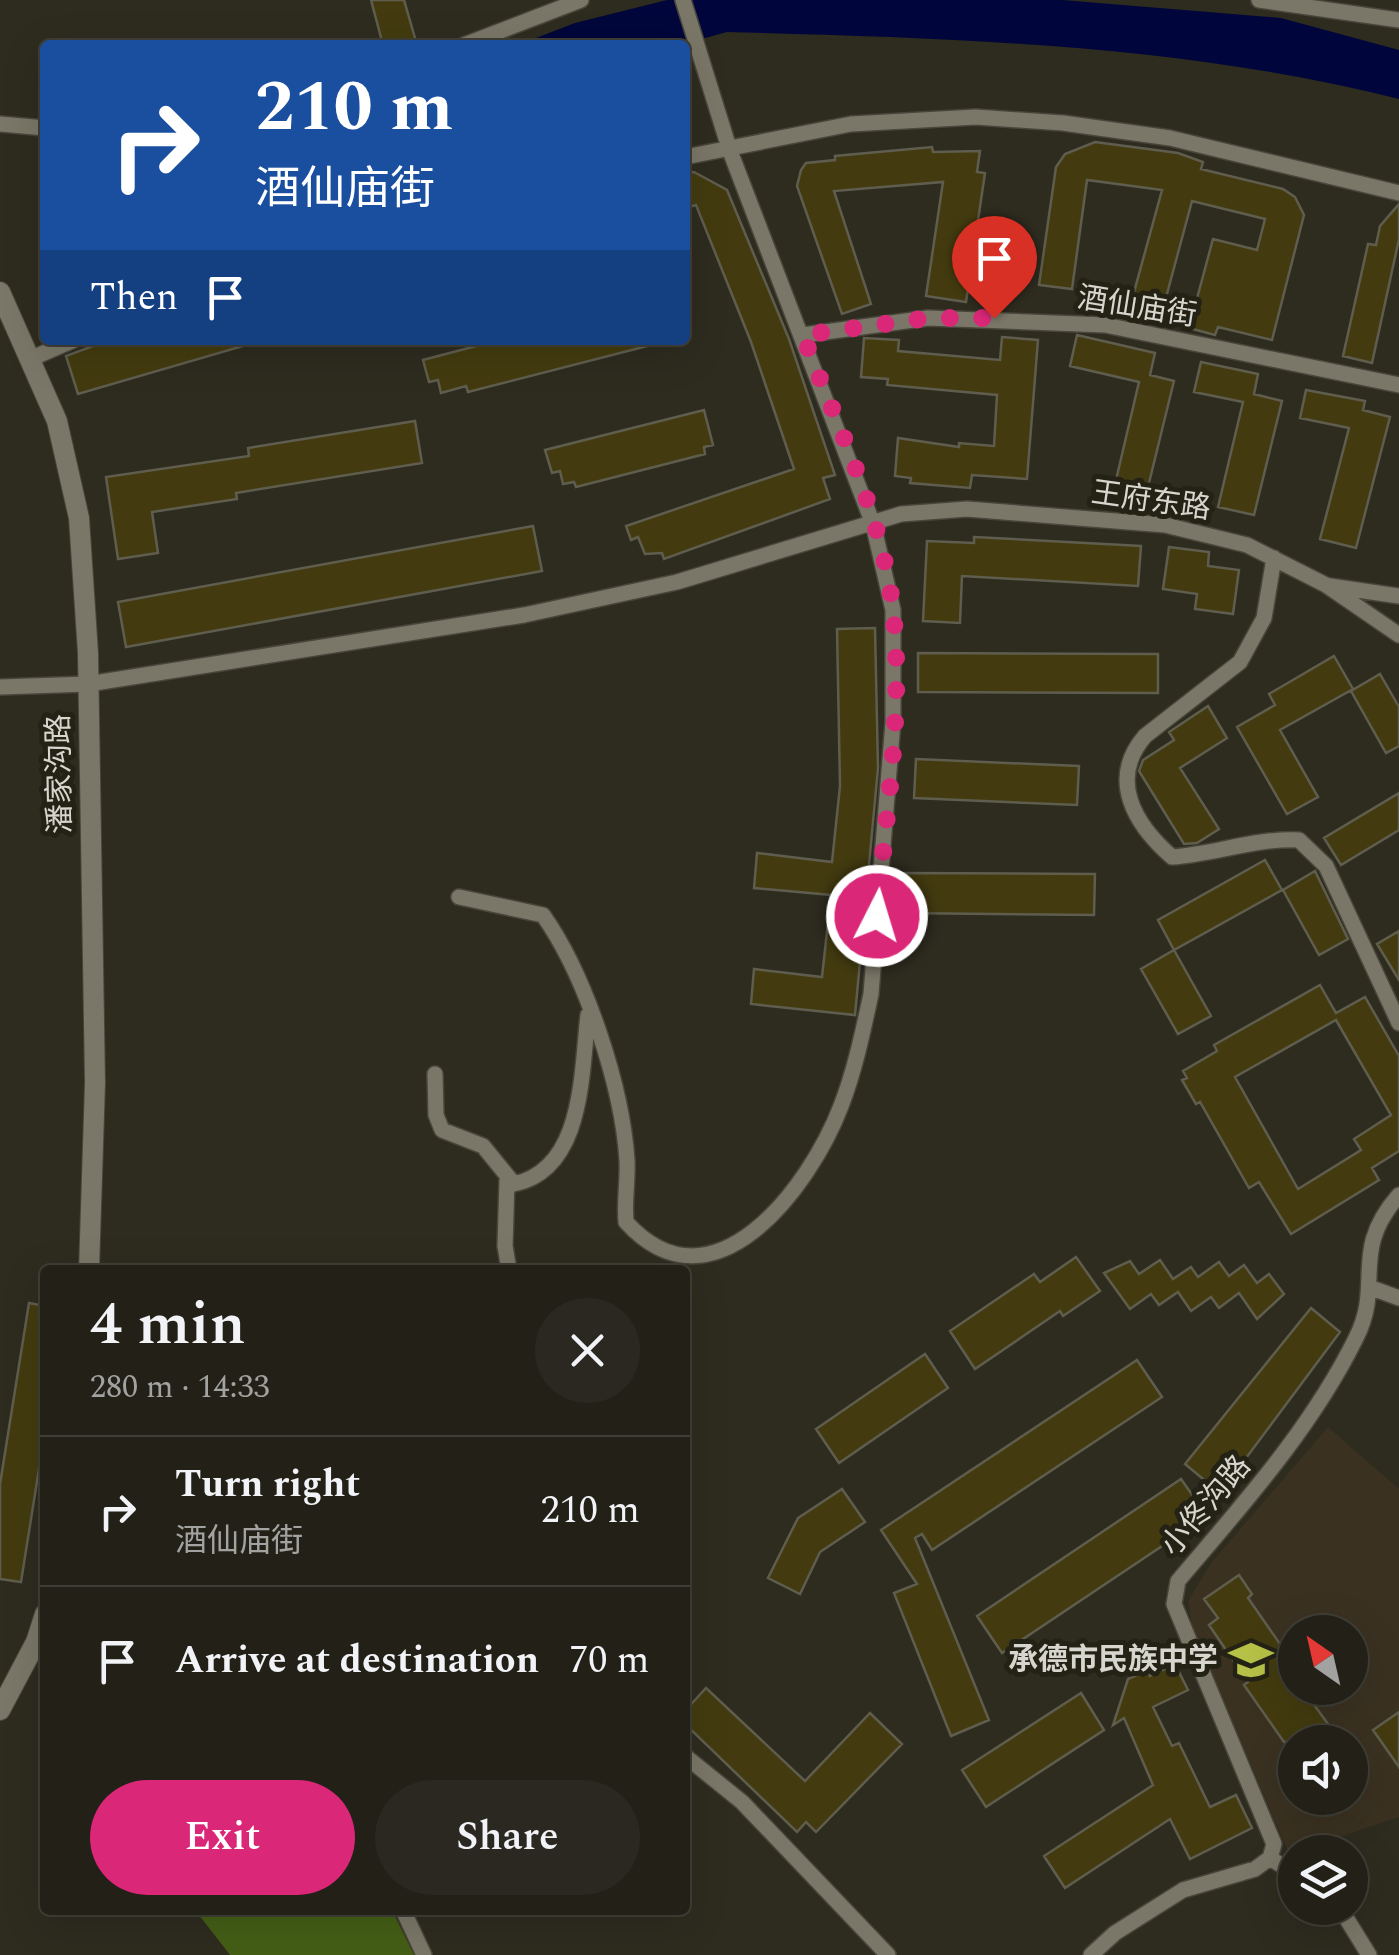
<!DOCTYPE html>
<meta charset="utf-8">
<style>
:root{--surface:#222017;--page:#2a2820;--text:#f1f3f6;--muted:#a2a3a1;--line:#3f3e36;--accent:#db2777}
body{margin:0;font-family:Spectral,"Noto Sans SC",serif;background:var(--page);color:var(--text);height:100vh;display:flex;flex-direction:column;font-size:38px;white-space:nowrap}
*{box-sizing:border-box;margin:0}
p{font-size:32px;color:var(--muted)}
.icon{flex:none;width:55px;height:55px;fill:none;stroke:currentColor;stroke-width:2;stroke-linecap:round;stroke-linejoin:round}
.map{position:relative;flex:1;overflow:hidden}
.panel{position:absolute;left:40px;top:1265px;width:650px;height:650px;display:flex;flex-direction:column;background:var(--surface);border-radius:10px;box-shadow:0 10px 40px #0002,0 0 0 2px var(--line)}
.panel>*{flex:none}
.banner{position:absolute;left:40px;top:40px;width:650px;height:305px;border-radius:10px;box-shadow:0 10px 40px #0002,0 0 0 2px var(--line);background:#1a4fa0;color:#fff;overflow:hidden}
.needle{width:65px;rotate:326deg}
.buttons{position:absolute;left:1278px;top:1615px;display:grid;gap:20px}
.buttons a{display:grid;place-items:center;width:90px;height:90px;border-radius:50%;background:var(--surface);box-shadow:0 10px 40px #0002,0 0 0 2px var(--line);font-size:50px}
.pin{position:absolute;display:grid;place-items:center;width:85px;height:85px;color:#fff;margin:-102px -42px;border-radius:50% 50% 50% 0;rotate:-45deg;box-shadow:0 0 10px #0007}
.pin .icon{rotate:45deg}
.me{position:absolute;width:110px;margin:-55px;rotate:5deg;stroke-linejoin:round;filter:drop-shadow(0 0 8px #0008)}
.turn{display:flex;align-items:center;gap:35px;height:210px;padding:0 50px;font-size:45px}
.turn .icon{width:130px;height:130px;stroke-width:2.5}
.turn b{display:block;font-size:70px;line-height:85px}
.then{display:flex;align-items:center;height:95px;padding:0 50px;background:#0003;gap:20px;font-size:38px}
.round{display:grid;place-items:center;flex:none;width:105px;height:105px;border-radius:52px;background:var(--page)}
.head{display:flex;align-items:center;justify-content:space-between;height:170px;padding:0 50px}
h1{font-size:60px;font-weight:600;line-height:75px}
.action{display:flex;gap:20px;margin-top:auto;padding:20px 50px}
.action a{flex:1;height:115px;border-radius:60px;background:var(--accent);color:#fff;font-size:40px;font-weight:600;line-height:115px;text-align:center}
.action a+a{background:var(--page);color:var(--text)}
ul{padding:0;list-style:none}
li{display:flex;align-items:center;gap:30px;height:150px;padding:0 50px;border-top:2px solid var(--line)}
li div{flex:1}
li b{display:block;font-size:38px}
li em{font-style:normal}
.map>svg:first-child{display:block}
.education{fill:#3a3121;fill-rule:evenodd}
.forest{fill:#445e16}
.water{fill:#00063b}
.building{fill:#433b0f;stroke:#5f5d4e;stroke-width:2.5;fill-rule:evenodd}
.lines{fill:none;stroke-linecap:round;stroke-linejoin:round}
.minor-casing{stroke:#48463b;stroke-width:18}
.tertiary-casing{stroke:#48463b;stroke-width:22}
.minor{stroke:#7a7768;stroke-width:15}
.tertiary{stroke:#7a7768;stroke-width:20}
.route{stroke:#db2777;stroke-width:18;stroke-dasharray:0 32.4}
.labels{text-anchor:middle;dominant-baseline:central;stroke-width:10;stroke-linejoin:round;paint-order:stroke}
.street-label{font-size:30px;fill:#d7d6ce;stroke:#242215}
.poi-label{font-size:30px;font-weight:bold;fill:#d7d6ce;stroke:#242215;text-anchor:end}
</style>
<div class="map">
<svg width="1399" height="1955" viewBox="0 0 1399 1955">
<rect width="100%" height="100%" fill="#2e2b1f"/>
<path class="education" d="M1328,1427l71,62v328l-110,37 -97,-229 -4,-24 23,-38zM1295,1632h55v56h-55zM1295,1742h55v56h-55z"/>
<path class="forest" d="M195,1910h197l22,45h-184z"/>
<path class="water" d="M667,0h395l219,18 118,32v49c-217,-55 -449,-61 -672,-67l-47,13h-162l57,-22z"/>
<path class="building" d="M371,0h33l11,38 -32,7z
M1095,142l83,11 25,9 -2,7 82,20 12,8 9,18 -32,125 -54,-13 -3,8 -26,-7 24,-89 44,11 8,-31 -73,-18 -28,104 -31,-9 29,-106 -75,-10 -15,109 -33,-4 17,-118 9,-13z
M932,147l1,5 47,-1 -3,21 8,1 -19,129 -40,-6 17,-114 -109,9 37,113 -29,10 -45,-128 4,-16 5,-7 29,-3v-4z
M694,172l33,18 62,149 46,136 -12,3 7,21 -166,60 -2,-6 -17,1 -7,-17 -7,3 -5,-14 168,-57 -43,-127 -55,-137 -11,3v-35z
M1399,204v35l-27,124 -29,-7 25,-112 8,1 4,-19z
M1077,335l78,18 -5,22 24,6 -26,106 -32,-7 23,-98 -69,-16z
M1002,337l36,3 -11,139 -55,-4 -2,13 -60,-5 1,-5 -16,-2 3,-38 61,9v-4l35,3 3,-51 -110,-10 1,-6 -27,-2 3,-39 35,2 -1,11 102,9z
M109,340h140l1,4 -172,50 -12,-38z
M499,340h151l1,5 -183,47 -2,-6 -25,7 -3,-13 -9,2 -6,-22z
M1201,362l57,12 -4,20 28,7 -28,114 -36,-8 25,-105 -49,-10z
M1306,390l59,11 -2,9 27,7 -34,131 -36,-9 29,-111 -49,-10z
M704,410l9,35 -9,2 1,7 -129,33 -2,-5 -11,2 -3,-13 -8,2 -7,-23z
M415,421l7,42 -186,30 1,6 -85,13 6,41 -40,6 -12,-82 143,-21 -1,-8z
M533,526l9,45 -416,76 -8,-45z
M974,537l167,9 -3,40 -176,-10 -2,47 -37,-2 4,-80 47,2z
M1169,547l40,5 -1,14 31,4 -6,44 -38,-5 2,-15 -34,-5z
M875,628l3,140 -23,247 -104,-11 3,-35 68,8 9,-82 -77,-7 3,-35 75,9 8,-76 -3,-157z
M918,653l240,1v39l-240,-1z
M1334,656l19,33 -73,41 38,67 -31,17 -50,-87 38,-22 -6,-11z
M1380,674l19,33v39l-13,7 -35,-62z
M1208,706l19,32 -47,30 39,61 -22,14 -13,1 -45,-73 4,-11 31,-20 -5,-8z
M916,759l163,7 -2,39 -163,-7z
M1399,793v37l-58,35 -17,-27z
M1265,860l17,30 -108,60 -16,-30z
M1315,871l33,68 -29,16 -36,-65z
M900,873l195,1 -1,41 -195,-2z
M1399,931v49l-22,-36z
M1174,950l37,66 -33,18 -37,-65z
M1320,985l16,28 29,-16 34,59v95l-27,17 7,12 -88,54 -32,-52 -10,6 -49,-86 -4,2 -14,-24 5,-2 -4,-7 34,-20 -3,-6zM1336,1020l55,95 -37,24 7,11 -63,39 -63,-112z
M1076,1257l24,34 -37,25 -3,-5 -85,58 -25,-38 84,-57 6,8z
M1160,1260l13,19 18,-12 7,10 21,-15 10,14 15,-11 13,18 12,-9 15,20 -27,25 -18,-26 -20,15 -8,-11 -20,14 -13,-19 -19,13 -8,-11 -21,15 -26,-36 26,-12 9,13z
M29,1303l16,3v125l-24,151 -21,-3v-95z
M1311,1308l29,24 -120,161 -35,-29z
M925,1354l23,34 -109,75 -23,-34z
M1137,1360l25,37 -230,153 -10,-16 -7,4 74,182 -38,16 -57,-143 23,-9 -36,-54z
M1181,1479l26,37 -205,137 -25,-37z
M842,1489l23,33 -45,30 -20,42 -32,-16 30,-60z
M1239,1575l13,19 -4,4 39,56 -5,4 13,19v11h7l39,54h-57l-40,-57 4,-3 -39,-57 9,-7 -14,-19z
M1175,1664l13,26 -35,17 19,39 7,-3 31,64 26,-12 16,33 -62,31 -20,-40 -105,69 -21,-32 109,-71 -29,-67 -11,7 15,-46 20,-9 2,6z
M706,1688l99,93 65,-68 32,31 -86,88 -10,-10 -9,10 -112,-108v-13z
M1081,1693l23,37 -118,77 -24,-37z
M1399,1712v55l-26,-37z"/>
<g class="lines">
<g class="minor-casing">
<path id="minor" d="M1259,0l140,20
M464,45l117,-45
M0,124l45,4
M685,157l166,-33 125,-7 87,6 107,15 229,55
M803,335l125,-17 177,7 294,60
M30,359l44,-19
M1274,558l-10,60 -24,44 -95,74c-37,43 -11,88 27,121 44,-3 82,-19 127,-17l27,26 73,157
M1330,586l69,10
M0,687l88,-3 436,-69 153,-33 224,-68 66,-5 198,16 82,20 79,40 73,50
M459,897l84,18c43,61 79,171 84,245 1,21 -3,41 -1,62 87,96 184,-35 215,-116 14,-36 22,-75 30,-112l22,-272v-112l-20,-86 -143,-373 -47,-151
M435,1074l1,41 6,15 41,16 31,38c70,-15 67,-110 74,-169
M507,1180l-2,66 4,24
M1369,1287l30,11
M685,1756l57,46 146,153
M1270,1858l25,16
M1340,1908l29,47
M403,1910l21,45
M1091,1955l24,-22 68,-43 72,-21 15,-11 4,-14 -100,-240 4,-23c65,-77 133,-152 178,-243 28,-55 -7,-86 43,-143"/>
</g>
<g class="tertiary-casing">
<path id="tertiary" d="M0,292l57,129 22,97 9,135 7,430 -6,187
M0,1710l36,-68 9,-28"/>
</g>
<use href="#minor" class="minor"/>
<use href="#tertiary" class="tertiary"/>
</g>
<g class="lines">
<path class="route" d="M877,916c8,-99 27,-206 16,-305 -10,-94 -57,-188 -90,-276l125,-17h66"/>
</g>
<defs>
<g id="school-bare" transform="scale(3.45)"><path d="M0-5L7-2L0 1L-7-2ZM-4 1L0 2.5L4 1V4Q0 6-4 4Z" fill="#b6c148" stroke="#242215" stroke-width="2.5" paint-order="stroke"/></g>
</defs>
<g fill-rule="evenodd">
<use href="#school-bare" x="1251" y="1660"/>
</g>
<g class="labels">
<g class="street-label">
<text transform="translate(1137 307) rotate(9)">酒仙庙街</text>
<text transform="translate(1151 501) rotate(8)">王府东路</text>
<text transform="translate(60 774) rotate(-91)">潘家沟路</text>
<text transform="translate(1206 1506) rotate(-50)">小佟沟路</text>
</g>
<g class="poi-label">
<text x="1218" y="1660">承德市民族中学</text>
</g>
</g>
</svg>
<div class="buttons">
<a><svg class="needle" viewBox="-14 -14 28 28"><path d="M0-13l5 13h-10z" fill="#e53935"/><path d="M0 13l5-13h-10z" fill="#a2a3a1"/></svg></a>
<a><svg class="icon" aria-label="sound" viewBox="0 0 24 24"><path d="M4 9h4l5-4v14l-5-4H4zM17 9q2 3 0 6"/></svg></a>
<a><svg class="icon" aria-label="layers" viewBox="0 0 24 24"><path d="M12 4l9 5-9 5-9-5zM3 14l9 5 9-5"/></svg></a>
</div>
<div class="pin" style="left:994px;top:318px;background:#d93025"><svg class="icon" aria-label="arrive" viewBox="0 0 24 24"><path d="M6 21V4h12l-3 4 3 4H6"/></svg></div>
<svg class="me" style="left:877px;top:916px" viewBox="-20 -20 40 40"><circle r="17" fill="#db2777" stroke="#fff" stroke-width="3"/><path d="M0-11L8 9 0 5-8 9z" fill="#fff"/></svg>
<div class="banner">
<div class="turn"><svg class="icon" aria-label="right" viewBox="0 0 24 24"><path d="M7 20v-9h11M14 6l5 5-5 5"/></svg><div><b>210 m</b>酒仙庙街</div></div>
<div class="then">Then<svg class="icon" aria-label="arrive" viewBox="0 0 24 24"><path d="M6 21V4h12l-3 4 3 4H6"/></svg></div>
</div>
<section class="panel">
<div class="head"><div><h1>4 min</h1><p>280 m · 14:33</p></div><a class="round"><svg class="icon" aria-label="close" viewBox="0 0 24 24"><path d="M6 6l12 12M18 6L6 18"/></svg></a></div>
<ul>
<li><svg class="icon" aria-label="right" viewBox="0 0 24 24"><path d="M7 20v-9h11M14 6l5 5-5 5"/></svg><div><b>Turn right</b><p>酒仙庙街</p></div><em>210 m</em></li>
<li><svg class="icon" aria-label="arrive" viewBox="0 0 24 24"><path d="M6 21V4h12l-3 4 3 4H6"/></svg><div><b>Arrive at destination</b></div><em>70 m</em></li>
</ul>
<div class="action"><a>Exit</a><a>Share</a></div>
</section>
</div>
